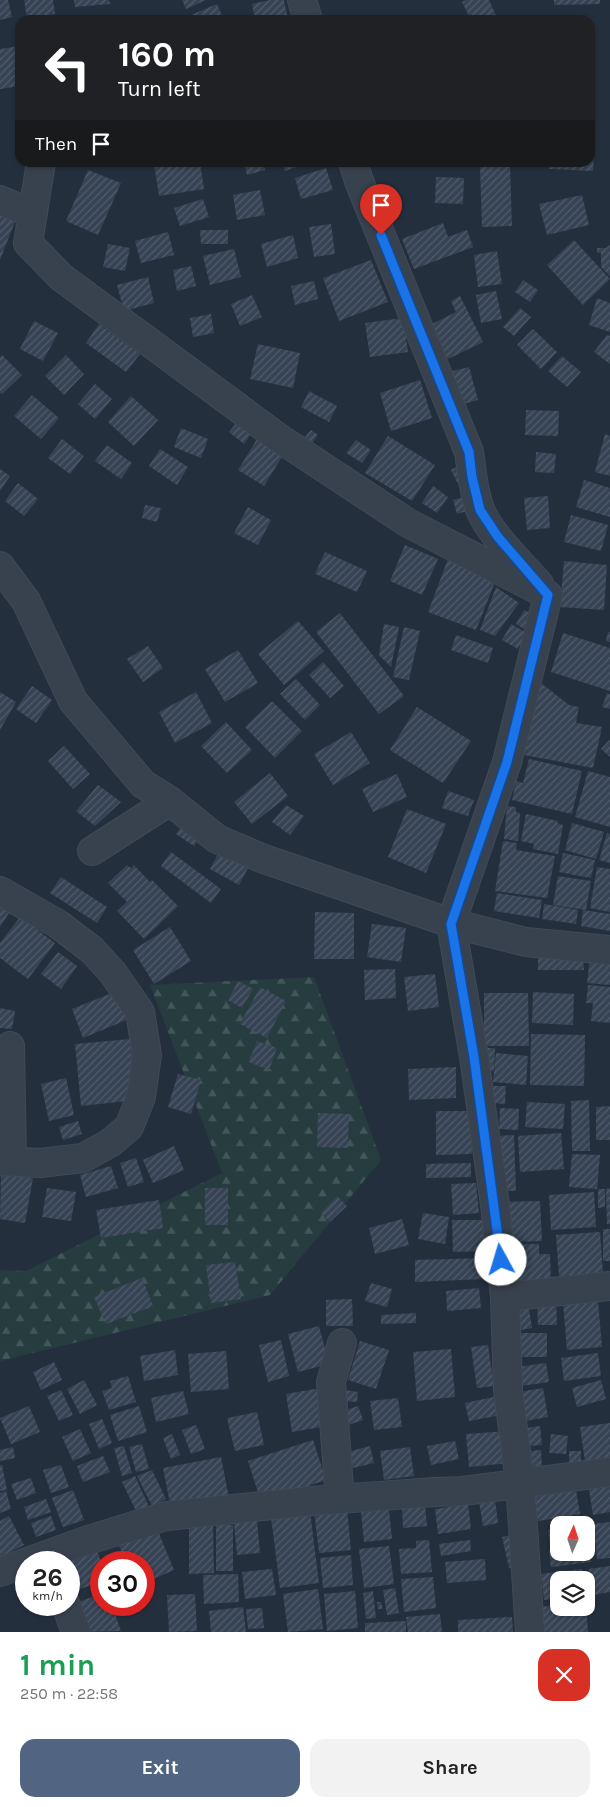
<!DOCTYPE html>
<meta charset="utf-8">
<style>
:root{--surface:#fff;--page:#f2f2f2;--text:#222;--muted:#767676;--accent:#516482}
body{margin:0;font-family:Karla,sans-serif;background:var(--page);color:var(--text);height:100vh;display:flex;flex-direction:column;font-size:19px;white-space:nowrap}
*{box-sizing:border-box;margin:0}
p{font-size:16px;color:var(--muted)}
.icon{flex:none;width:28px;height:28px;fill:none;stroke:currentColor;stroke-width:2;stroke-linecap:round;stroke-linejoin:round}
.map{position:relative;height:1632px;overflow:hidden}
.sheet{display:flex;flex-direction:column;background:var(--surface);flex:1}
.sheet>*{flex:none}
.banner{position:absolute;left:15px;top:15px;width:580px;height:152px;border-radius:15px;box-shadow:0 1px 4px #0004;background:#202124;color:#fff;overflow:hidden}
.needle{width:32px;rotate:3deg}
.tools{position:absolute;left:550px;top:1516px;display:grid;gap:10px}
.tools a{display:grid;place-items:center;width:45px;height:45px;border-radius:10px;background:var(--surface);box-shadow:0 1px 4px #0004;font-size:25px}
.speed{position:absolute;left:15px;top:1551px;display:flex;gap:10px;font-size:25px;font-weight:700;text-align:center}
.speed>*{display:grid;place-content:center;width:65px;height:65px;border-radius:50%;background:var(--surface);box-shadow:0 1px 4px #0004;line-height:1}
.speed small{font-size:12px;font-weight:400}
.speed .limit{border:8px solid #d22;background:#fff;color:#111}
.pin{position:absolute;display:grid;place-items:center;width:42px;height:42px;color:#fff;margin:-51px -21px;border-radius:50% 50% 50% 0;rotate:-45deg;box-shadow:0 0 5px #0007}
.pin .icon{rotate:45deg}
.me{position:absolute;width:55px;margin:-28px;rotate:354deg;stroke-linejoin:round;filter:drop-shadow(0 0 4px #0008)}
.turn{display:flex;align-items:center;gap:18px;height:105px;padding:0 20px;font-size:22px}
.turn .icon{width:65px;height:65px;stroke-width:2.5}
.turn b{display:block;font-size:35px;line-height:42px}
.then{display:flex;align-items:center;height:48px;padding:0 20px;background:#0003;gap:10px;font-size:19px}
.round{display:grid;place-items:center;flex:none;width:52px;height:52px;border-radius:15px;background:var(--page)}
.headline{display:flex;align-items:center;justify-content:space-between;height:85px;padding:0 20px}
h1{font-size:30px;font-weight:700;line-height:38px;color:#1e9e55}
.primary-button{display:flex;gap:10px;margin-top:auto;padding:10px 20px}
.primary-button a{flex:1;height:58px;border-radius:15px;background:var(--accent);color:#fff;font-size:20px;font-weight:700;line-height:58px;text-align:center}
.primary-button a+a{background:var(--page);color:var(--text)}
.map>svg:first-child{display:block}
.forest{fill:url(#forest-firs)}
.building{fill:url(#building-hatch)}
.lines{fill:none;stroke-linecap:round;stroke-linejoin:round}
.minor-casing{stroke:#414a57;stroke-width:30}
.minor{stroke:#38414e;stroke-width:28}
.route-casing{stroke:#114b97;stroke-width:12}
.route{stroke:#1a73e8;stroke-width:9}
</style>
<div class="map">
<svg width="610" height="1632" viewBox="0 0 610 1632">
<defs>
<pattern id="forest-firs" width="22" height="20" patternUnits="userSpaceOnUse" patternTransform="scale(1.25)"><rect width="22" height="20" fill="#263c3f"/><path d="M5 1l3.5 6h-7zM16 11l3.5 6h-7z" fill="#435659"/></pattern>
<pattern id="building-hatch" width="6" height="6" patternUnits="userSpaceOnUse" patternTransform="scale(1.25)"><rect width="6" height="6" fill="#364354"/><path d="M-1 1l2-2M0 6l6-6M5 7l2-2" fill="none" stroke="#515c6b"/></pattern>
</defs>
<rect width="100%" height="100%" fill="#242f3e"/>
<path class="forest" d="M314,977l67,183 -111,135 -270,66v-91l26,1 196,-98 -72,-188z"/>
<path class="building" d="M0,0h8l4,17 -12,3z
M24,0h29l2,14 -28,4z
M74,0h35l1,4 -35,3z
M182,0h24l-20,9z
M270,0h14l4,20h-33l-3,-16z
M466,0h23l9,20h-27l-9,-18z
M554,0h46v4l-46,1z
M217,4l7,16h-31l-2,-5z
M20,46v40l-20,3v-40z
M590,133h5l-2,38 -44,-2v-7h41z
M163,162h37l4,27 -45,7 -5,-32z
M244,162h20l1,8 -18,5z
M282,162h27v1l-24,8z
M510,165l2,61 -30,1 -2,-61z
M326,168l7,22 -32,9 -6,-21z
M88,170l33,13 -23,52 -32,-14z
M436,177l28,1 -1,26 -28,-1z
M260,190l5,25 -28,5 -4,-25z
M582,195l7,30 -42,10 -8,-31z
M203,199l6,18 -29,9 -6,-18z
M0,207l18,7 -18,46z
M443,223l5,14 19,-7 6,17 -59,22 -12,-30z
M331,224l4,30 -21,3 -5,-30z
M200,230h28v14h-27z
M168,232l6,23 -33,8 -6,-22z
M293,235l5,23 -31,9 -6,-23z
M574,240l36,39 -27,26 -36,-40z
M108,244l22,4 -5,23 -22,-4z
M610,245v31l-9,-9v-14h-4v-5h9z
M234,249l7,28 -31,8 -7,-29z
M497,251l5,33 -24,3 -4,-32z
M371,260l17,42 -49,19 -16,-43z
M191,266l5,20 -19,5 -4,-21z
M148,277l6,26 -30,8 -7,-26z
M523,280l15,10 -8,12 -15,-10z
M314,281l4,18 -23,6 -4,-19z
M496,291l6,28 -21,4 -5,-28z
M252,295l10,22 -22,9 -9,-22z
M460,296l23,46 -35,17 -18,-34 26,-13 -5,-11z
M597,298l13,5v29l-21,-7z
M520,308l11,9 -17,19 -11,-9z
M211,314l3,19 -21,4 -3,-19z
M403,318l5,34 -38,5 -5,-34z
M34,321l24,12 -15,28 -23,-12z
M99,324l41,30 -14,18 -40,-29z
M533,329l24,23 -16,17 -24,-24z
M607,335l3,1v28l-16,-12z
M258,344l42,9 -7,35 -43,-9z
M2,355l20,20 -20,19 -2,-1v-35z
M66,355l18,19 -20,21 -19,-19z
M562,356l19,16 -14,15 -19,-16z
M469,367l9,33 -21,6 -8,-34z
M420,380l12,38 -41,13 -11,-38z
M95,384l17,15 -17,20 -17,-15z
M309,391l28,15 -8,16 -28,-15z
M32,395l27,23 -18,21 -27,-23z
M131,396l27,24 -24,26 -26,-24z
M526,410l33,1 -1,25 -33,-1z
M241,417l15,10 -12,17 -15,-12z
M181,428l27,11 -7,19 -27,-11z
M311,430l7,5 -6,8 -7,-6z
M605,434l5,2v40l-15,-4z
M259,436l26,16 -21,34 -26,-16z
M388,436l47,29 -23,36 -47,-28z
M62,439l22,17 -14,18 -22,-16z
M356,440l15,10 -9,13 -16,-10z
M107,445l25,18 -11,16 -26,-18z
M160,449l28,18 -11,18 -28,-19z
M536,452l20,2 -2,19 -19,-1z
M460,465l7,15 -9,4 -7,-14z
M0,469l10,7 -10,15z
M584,480l26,8v29l-34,-10z
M18,483l20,16 -14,17 -19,-15z
M433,486l15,11 -11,16 -15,-10z
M548,496l2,32 -23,2 -3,-32z
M464,497l3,14 -10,3 -4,-14z
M145,505l16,3 -4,14 -15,-4z
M248,507l23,13 -13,25 -24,-12z
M571,515l37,10 -7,26 -37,-9z
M405,545l33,14 -16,36 -32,-14z
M325,552l42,19 -10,21 -42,-18z
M448,559l49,18 -21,53 -48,-18z
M564,561l43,4 -3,45 -44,-3z
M496,587l23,16 -24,33 -15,-6z
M524,610l9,4 -9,15 -8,-5z
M340,613l64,83 -25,18 -63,-82z
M298,621l26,30 -40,34 -26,-31z
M384,624l15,3 -8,40 -12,-12z
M511,624l16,9 -9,16 -16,-9z
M404,627l16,4 -11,49 -16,-3z
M608,632h2v10l-4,-1z
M563,633l47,15v43l-59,-19z
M456,635l37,13 -5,15 -37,-13z
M148,646l15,22 -20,14 -16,-23z
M238,650l20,33 -33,19 -20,-33z
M323,662l21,24 -14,12 -21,-23z
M296,679l24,26 -15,15 -25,-26z
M541,683l28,22 10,2 -3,16 26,4 -9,41 -69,-13z
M32,686l20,14 -16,23 -20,-14z
M0,692l16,10 -16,28z
M196,692l16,31 -37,20 -16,-31z
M607,693l3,1v15l-8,-2z
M272,701l30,30 -27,27 -30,-31z
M417,707l54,34 -28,42 -53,-33z
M226,722l26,28 -25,23 -26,-27z
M351,732l19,31 -37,22 -19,-31z
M609,740l1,1v16l-9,-8z
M64,746l26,28 -17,15 -25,-28z
M529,759l53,12 -10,43 -60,-14 4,-19 7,2z
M588,771l22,6v50l-35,-10z
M270,773l18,23 -36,28 -18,-22z
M397,774l10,23 -34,15 -11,-23z
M98,785l23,17 -26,24 -19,-15z
M448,791l26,9 -6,16 -26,-8z
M286,805l18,11 -14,19 -18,-13z
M507,806l9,1v5l4,1 -2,28 -14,-2z
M407,809l39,15 -20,49 -38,-16z
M526,814l32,7 -1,2 6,2 -5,29 -25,-5 1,-5 -13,-3z
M185,821l18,12 -9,13 -18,-12z
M572,823l32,9 -8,27 -31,-9z
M607,833l3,1v29l-11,-3z
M225,841l29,16 -15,28 -29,-16z
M503,841l14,2 -1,7 39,6 -8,42 -52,-7z
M171,852l50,37 -10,14 -50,-37z
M563,853l32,7 -4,18 -32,-6z
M127,865l4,3 3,-3 16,17 2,-2 26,26 -34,33 -27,-28 10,-9 -19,-19z
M597,867l13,2v43l-20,-4z
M558,876l33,5 -5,29 -33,-5z
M61,877l46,30 -10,16 -47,-30z
M497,893l45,7 -3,18 -45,-7z
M544,904l34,6 -2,14 -34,-5z
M0,907l9,6 -9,14z
M583,910l27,4v17l-29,-5z
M315,912l39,1v46h-40z
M20,917l35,26 -27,36 -28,-21v-15z
M372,924l34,4 -5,34 -34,-5z
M170,927l21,34 -37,23 -21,-34z
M538,951h45l1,19h-46z
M58,952l19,14 -16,23 -20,-15z
M590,957l20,2v26l-23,-2z
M395,969l1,29 -31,2 -1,-30z
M435,974l4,33 -31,4 -4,-34z
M238,981l15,8 -11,19 -14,-8z
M588,985l22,2v36l-19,-2 2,-18h-7z
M260,987l26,14 -19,37 -27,-14z
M117,991l12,28 -46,19 -11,-29z
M533,992l41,2 -1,31 -41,-2z
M484,993h44l1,53h-45z
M0,1008l15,3 -3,18 -12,-1z
M531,1034l54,1 -1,51 -54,-1z
M130,1039l6,61 -55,6 -6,-62z
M257,1041l20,7 -8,22 -20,-8z
M487,1048h8l-1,23h-9z
M496,1053l32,3 -2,29 -33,-3z
M456,1067v31l-47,2 -1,-31z
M178,1074l23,6 -10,34 -23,-7z
M66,1078l8,37 -25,6 -8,-37z
M492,1086h14l-1,18 -13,-1z
M589,1100l1,51h-18l-1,-50z
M527,1102l38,2 -2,25 -38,-2z
M610,1106v34h-14v-33z
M500,1108l19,1 -1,21 -19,-1z
M436,1111h35l1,43 -36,1z
M318,1113l31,1 -1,34 -31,-1z
M78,1121l4,13 -19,6 -4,-13z
M561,1133l3,36 -44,3 -2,-36z
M514,1135l2,56h-18l-3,-55z
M174,1146l10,24 -31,13 -10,-23z
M572,1154l28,1 -3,34 -28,-2z
M136,1158l8,24 -16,5 -8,-24z
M471,1163v14l-45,1v-14z
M111,1166l7,22 -32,9 -6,-22z
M1,1173l32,5 -8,45 -25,-4z
M476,1183l3,30 -26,2 -2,-31z
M47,1188l29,4 -5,29 -29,-4z
M205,1188h23v37h-23z
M610,1188v36h-3l-1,-35z
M598,1189h7v18l-7,1z
M594,1192l2,35 -45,3 -2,-35z
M337,1196l10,10 -17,16 -9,-9z
M159,1200l4,28 -62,10 -5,-28z
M540,1201l2,40 -38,1 -2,-40z
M423,1213l26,4 -4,27 -27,-5z
M402,1219l7,26 -34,9 -6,-26z
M452,1220h36v31l-35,1z
M603,1229h7v32h-7z
M600,1232l3,41 -44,3 -3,-41z
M539,1244v10h11l1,28 -46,1 -1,-38z
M484,1258l1,21 -70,3v-22z
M235,1262l6,37 -30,4 -5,-38z
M142,1278l11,28 -47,18 -12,-27z
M371,1283l21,6 -5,18 -22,-6z
M479,1288l2,20 -34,3 -1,-20z
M352,1299l1,27h-27v-26z
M556,1300l1,25h-19l-1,-24z
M598,1301l4,46 -35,3 -4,-47z
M528,1303l4,25 -17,3 -4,-25z
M416,1313v10l-35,1v-9z
M319,1326l10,38 -31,8 -10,-38z
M519,1333h28v24h-28z
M281,1340l8,36 -21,6 -9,-37z
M360,1341l29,9 -13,39 -28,-9z
M488,1345l6,41 -17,2 -6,-41z
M451,1349l4,48 -38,4 -4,-49z
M175,1350l3,25 -34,6 -4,-25z
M226,1351l3,38 -38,3 -3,-38z
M598,1353l3,23 -37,5 -3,-23z
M54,1362l8,18 -21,10 -8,-18z
M546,1363l3,19 -29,4 -3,-19z
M128,1376l8,26 -27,8 -7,-19 10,-3 -2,-7z
M84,1380l13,25 -17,9 -13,-25z
M601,1380l5,19 -29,8 -5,-19z
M321,1388l6,38 -35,6 -6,-38z
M543,1388l5,29 -23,4 -6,-29z
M61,1390l12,25 -14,6 -12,-25z
M345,1390l13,2 -1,10 -13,-1z
M183,1391l6,23 -33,8 -5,-24z
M503,1395l4,19 -38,7 -4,-18z
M398,1398l4,29 -28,3 -4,-29z
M29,1406l11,26 -29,12 -11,-26z
M139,1406l8,26 -29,9 -8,-26z
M358,1406l5,14 -20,7 -5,-14z
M257,1412l7,33 -29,6 -8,-33z
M102,1419l10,24 -13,6 -10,-25z
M610,1423v35l-25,3 -5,-34z
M196,1425l9,24 -14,5 -9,-24z
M540,1426l2,19 -13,1 -2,-18z
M80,1429l11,24 -18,8 -11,-24z
M508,1431l3,32 -42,4 -3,-33z
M172,1434l8,21 -9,4 -8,-21z
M551,1434l17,2 -2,18 -17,-1z
M313,1440l13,40 -65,22 -13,-41z
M455,1441l4,18 -28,6 -4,-19z
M142,1444l7,25 -13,3 -7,-25z
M124,1446l8,27 -10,3 -8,-28z
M370,1446l4,17 -21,5 -5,-16z
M13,1447l2,11 -15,3v-11z
M410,1447l4,29 -30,4 -4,-29z
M541,1450l1,16 -13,1 -1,-16z
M569,1451h12v15h-12z
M103,1456l7,16 -27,10 -6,-16z
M221,1457l8,41 -58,11 -8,-41z
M0,1465h2l5,25 -7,1z
M61,1465l8,22 -18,6 -8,-23z
M152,1470l14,29 -14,7 -15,-30z
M135,1476l15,33 -12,6 -16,-33z
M31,1478l5,15 -19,7 -6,-16z
M610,1481v31l-17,3 -5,-31z
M575,1484l5,30 -42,7 -5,-30z
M73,1490l11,30 -21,7 -11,-29z
M6,1491l5,18 -11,4v-20z
M46,1499l5,13 -23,8 -4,-13z
M495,1499l3,24 -15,3 -4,-24z
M468,1504l3,25 -33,5 -3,-25z
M425,1505l2,21 -24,2 -1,-21z
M347,1508l4,42 -32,3 -5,-42z
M389,1510l3,29 -28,3 -3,-30z
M310,1511l9,72 -39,5 -9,-71z
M9,1516l15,29 -24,12v-36z
M51,1516l5,14 -20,7 -5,-14z
M257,1521l3,32 -23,2 -3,-32z
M610,1522v36l-13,1 -4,-35z
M189,1525h24l1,48 -25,1z
M216,1525h17v46h-17z
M559,1528v16l-9,1 -2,-15z
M158,1531l16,39 -30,13v-21h-18l-7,-16z
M511,1535l7,31 -9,2 -7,-31z
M429,1540l3,32 -31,2 -2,-25 17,-1v-7z
M470,1540l1,11 -30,5 -2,-12z
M389,1546l5,38 -30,4 -5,-39z
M586,1546h3l2,16 -40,5 -2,-16 10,-2v3h27z
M97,1550l4,12v20l-27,9 -5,-15v-14h-4z
M351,1555l2,30 -30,3 -3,-30z
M485,1559l1,21 -39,3 -2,-21z
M610,1566v26l-17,3 -4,-26z
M272,1569l4,26 -31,4 -3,-27z
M582,1569l2,11h-25v18l-15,2 -3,-26z
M238,1574l1,28 -35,2 -1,-29z
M433,1577l3,31 -32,4 -3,-33z
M395,1588l4,25 -12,2 -4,-25z
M318,1589l5,40 -35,3 -5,-38z
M355,1591l3,37 -31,3 -3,-37z
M373,1591l3,27 -10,1 -3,-26z
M101,1594v11h11l9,26 -42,1 -9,-27z
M195,1594l2,37 -28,1 -2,-37z
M377,1602h4l2,7h-5z
M559,1605v3h27l2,24h-46l-2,-25z
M243,1607l3,25h-35l-2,-21z
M262,1608l2,20 -16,1 -2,-20z
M440,1614l2,18h-34l-2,-15z
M512,1617l1,15h-55v-12z
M406,1621v11h-41v-9z"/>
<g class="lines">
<g class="minor-casing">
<path id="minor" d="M302,0l6,20
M41,162l-13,81 33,34 218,161 129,85 140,72 -41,167 -56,161 23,134 21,148 10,92 3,94 12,91 10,150
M353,162l6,19 110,271c3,19 4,39 11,57 8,23 42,56 59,75
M0,200l33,14
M0,566l26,35 47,100 70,83 27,17 47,38 47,20 187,64 75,19 84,8
M92,851l78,-50
M0,891l58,33 34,26 21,23 27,39 7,43 -6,42 -12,30 -19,16 -27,15 -43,5 -40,-2
M10,1046l2,115
M505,1297l105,-11
M340,1499l-9,-117 11,-39
M0,1572l85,-31 81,-25 145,-15 124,-9 28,-1 147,-19
M66,1605l10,27"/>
</g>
<use href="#minor" class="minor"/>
</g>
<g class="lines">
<g class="route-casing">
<path id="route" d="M381,235l88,217 3,25 8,33 18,27 50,58 -41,167 -56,162 23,133 27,203"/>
</g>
<use href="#route" class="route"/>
</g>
</svg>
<div class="tools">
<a><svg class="needle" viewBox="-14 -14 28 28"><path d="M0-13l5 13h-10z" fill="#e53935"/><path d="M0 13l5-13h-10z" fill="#767676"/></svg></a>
<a><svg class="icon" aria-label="layers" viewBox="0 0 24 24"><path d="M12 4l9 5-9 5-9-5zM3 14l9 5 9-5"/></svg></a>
</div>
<div class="speed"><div>26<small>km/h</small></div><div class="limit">30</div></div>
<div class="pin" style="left:381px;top:235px;background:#d93025"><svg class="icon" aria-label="arrive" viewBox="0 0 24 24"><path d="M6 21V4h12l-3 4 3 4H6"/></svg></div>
<svg class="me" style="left:501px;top:1260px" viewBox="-20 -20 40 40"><circle r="19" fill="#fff"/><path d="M0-13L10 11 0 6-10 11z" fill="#1a73e8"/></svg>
<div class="banner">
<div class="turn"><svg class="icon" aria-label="left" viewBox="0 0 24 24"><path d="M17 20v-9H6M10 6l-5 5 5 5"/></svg><div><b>160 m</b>Turn left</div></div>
<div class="then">Then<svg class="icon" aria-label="arrive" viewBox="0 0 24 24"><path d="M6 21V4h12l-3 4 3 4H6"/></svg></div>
</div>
</div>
<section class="sheet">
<div class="headline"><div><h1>1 min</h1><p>250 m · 22:58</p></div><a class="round" style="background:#d93025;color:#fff"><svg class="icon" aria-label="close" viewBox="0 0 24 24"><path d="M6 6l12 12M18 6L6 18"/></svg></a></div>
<div class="primary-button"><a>Exit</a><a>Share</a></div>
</section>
